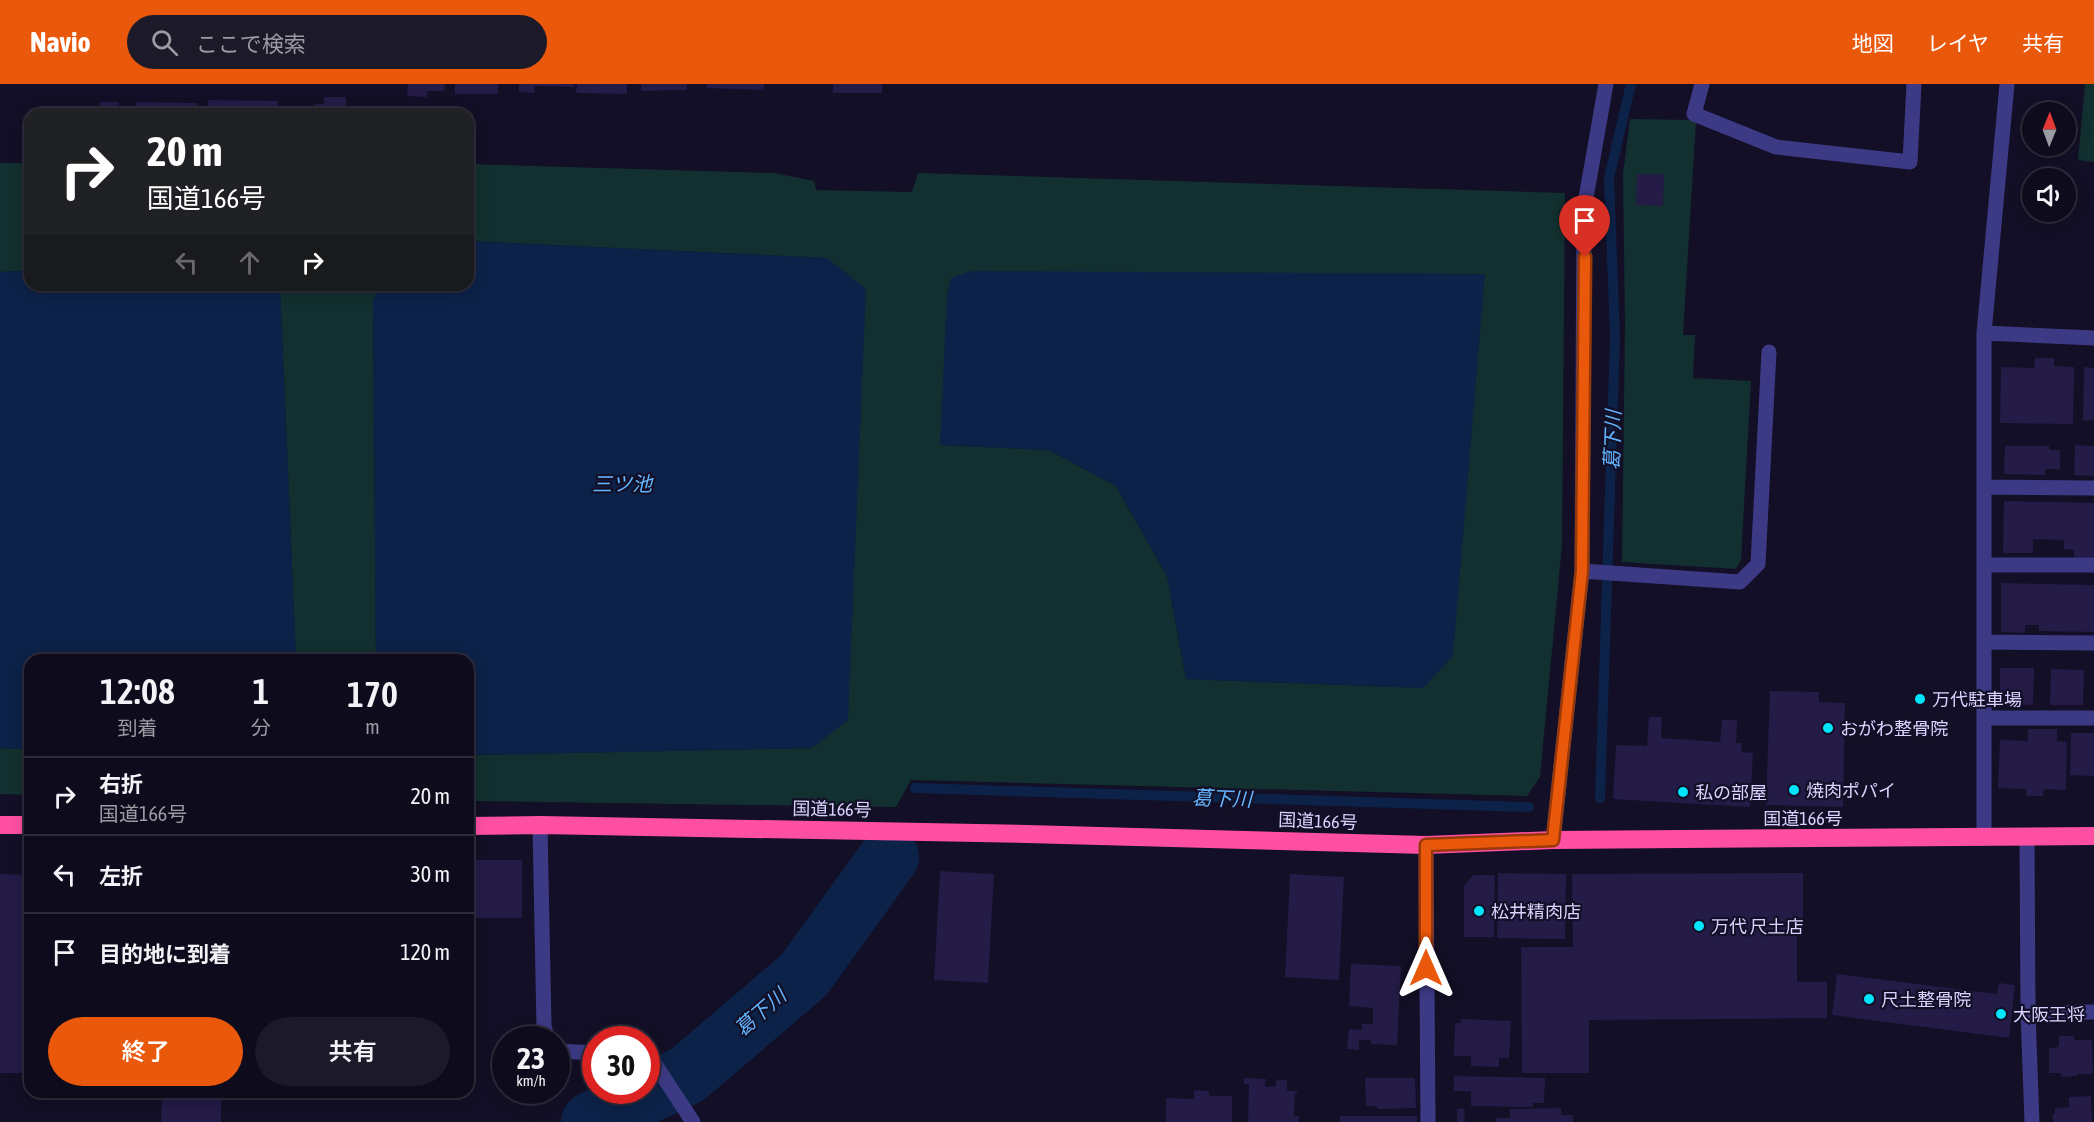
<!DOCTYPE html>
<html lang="ja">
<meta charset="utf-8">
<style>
:root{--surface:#0e0b1c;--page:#1c1929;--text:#f1f3f6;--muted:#9b9ba3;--line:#2e2b3b;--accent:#ea580c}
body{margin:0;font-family:"Asap Condensed","Noto Sans JP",sans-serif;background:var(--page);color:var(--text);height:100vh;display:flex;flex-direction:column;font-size:22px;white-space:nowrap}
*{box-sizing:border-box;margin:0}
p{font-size:20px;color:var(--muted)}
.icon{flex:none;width:33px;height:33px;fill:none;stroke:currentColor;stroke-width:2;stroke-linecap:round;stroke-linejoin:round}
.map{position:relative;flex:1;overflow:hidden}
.drawer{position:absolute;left:24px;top:570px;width:450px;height:444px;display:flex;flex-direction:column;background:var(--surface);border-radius:18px;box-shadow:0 3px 15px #0003,0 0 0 2px var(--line)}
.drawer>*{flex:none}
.top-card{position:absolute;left:24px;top:24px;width:450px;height:183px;border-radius:18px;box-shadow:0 3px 15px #0003,0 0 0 2px var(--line);background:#202124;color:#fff;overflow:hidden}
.needle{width:39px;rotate:1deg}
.tools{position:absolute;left:2022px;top:18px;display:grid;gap:12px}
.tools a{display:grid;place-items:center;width:54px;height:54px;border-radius:50%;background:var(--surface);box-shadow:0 3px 15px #0003,0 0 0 2px var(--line);font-size:30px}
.speed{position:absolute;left:492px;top:942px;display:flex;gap:12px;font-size:30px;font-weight:700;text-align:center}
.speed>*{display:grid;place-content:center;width:78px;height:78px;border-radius:50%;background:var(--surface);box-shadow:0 3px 15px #0003,0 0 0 2px var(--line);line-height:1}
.speed small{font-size:15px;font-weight:400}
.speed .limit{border:9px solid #d22;background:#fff;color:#111}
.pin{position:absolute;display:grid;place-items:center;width:51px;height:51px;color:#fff;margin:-62px -26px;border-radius:50% 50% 50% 0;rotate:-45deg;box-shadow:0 0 6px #0007}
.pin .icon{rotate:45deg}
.me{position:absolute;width:66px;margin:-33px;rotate:0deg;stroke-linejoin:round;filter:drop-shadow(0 0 4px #0008)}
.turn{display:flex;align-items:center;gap:21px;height:126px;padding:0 24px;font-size:27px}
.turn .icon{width:78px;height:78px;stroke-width:2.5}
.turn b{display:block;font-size:42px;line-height:51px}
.lanes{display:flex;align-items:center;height:57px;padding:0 24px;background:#0003;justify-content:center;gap:30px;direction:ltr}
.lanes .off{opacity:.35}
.eta{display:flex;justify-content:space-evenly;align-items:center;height:102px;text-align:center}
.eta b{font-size:36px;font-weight:600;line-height:42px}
.primary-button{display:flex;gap:12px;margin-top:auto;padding:12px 24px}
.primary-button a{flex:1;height:69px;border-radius:36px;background:var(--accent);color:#fff;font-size:24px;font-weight:600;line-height:69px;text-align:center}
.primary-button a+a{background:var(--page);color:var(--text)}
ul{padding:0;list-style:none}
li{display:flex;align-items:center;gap:18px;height:78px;padding:0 24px;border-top:2px solid var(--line)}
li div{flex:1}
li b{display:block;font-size:22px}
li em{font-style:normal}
header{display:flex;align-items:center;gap:36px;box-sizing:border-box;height:84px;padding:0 30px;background:var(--accent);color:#fff}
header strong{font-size:28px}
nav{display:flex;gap:33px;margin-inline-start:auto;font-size:21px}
.search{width:420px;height:54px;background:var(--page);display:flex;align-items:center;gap:15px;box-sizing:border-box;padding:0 21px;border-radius:33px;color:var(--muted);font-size:22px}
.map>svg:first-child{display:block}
.green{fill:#12302f;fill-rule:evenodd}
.water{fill:#0c2248}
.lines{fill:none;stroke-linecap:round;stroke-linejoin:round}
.stream{stroke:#0c2248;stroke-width:10}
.river{stroke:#0c2248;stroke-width:60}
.building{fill:#241b47}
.minor{stroke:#3d3a85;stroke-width:15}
.highway{stroke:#ff4fa3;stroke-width:18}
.route-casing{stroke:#983908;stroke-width:15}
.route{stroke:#ea580c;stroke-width:10}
.poi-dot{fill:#00e5ff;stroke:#130f26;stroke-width:2}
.labels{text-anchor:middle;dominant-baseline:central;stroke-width:4.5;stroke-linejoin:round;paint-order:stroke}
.poi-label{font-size:18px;fill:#d9d4ff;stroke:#130f26;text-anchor:start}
.street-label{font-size:18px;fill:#d9d4ff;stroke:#130f26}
.water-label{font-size:20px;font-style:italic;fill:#62b6ff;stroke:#130f26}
</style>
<header>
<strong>Navio</strong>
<div class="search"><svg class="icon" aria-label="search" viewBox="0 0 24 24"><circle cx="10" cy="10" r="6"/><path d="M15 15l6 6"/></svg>ここで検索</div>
<nav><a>地図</a><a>レイヤ</a><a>共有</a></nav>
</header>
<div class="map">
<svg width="2094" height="1038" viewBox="0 0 2094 1038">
<rect width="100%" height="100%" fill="#130f26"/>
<path class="green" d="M2085,0h9v78l-16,-2z
M1630,35l66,1 -13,215h12l-2,43 58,3 -10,179 -5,9 -114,-7 3,-238 -2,-150z
M0,79h30v108l-30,1z
M468,80l306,9 40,8 2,9 96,2 6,-19 647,20 -3,352 -22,232 -13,19 -616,-16 -15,27 -428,-6v-46l344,-7 15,-490 -359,-17zM951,194l472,410 -237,-9 -19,-103 -51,-90 -67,-36 -109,-5z
M280,201h101l-8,16 3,359h-80z
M0,664l30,1v46l-30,-1z"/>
<path class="water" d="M468,157l359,17 39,31 -18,431 -36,28 -344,7v-95h-92l-3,-359 8,-16h87z
M30,187v14h250l16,375h-266v89l-30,-1v-476z
M972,187l513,3 -32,382 -30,32 -237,-9 -19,-103 -51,-90 -67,-36 -109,-5 7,-151 4,-16z"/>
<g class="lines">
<path class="stream" d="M915,704l614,19
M1600,714l15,-461 -6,-159 22,-94"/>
<path class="river" d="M591,1038l28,-15 68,-32 117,-100 85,-118"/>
</g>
<path class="building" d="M408,0h37l-1,7h-17v6l-20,-1z
M455,0h43v10h-43z
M519,0h55v3l-39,-1 -1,7 -15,-1z
M577,0h50v10l-51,-1z
M641,0h46v6l-46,1z
M707,0h57l-1,6 -57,-2z
M833,0h49v9h-49z
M324,13h22v17h-31v-10h9z
M208,16l70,1v13h-70z
M100,18h19v12h-20z
M136,18l61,1v11h-61z
M1637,90h27l-1,32 -27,-1z
M2035,274h19v8l20,1 -1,57 -73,-1 1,-56 33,1z
M2084,283l10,1v52l-11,1z
M2075,361l19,1v30l-20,-1z
M2005,362h44v4h11v19h-14l-1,6 -41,-1z
M2004,417l90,2v55l-20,-1v-7l-10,-1v-9l-31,-1v14h-30z
M2001,499l93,2v47l-55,-1v-6h-14v8l-24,-1z
M2000,584h34l-1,37 -33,-1z
M2051,585l33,1 -1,35h-33z
M1770,607l49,1v10l26,1 -2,104 -77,-2z
M1649,633h13l-1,21 59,4 2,-22h15l-1,23h6l-1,9 12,1 -3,54 -137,-8 3,-54 31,1z
M2028,645h29v12l10,1 -1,48 -22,-1 -1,7h-17v-7l-28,-1 2,-48 28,1z
M2071,649h23v43l-24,-1z
M468,776h54v58h-54z
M940,787l54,3 -6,109 -54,-3z
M1498,789l68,1 -1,65 -68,-1z
M1803,789v57h-6v52h30v36l-238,2v53h-67l-1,-126h52l-1,-73z
M0,790l30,1v198h-30z
M1290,790l54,3 -5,103 -54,-3z
M1473,791h22l-1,62h-30v-51z
M1351,880l50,2 -4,79 -26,-1v-4h-12v10l-12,-1 2,-20 13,1v-6h11v-16l-24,-2z
M1837,890l160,20 2,-11 16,2 -6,53 -177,-23z
M1461,935l50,2 -2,37h-10v9l-28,-1v-10h-17l1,-33h6z
M2059,952h15v4h18l1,34h-16v2l-16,1v-4h-12v-25l10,-1z
M1454,992l91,2 -1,25h-11v4l-62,-1v-15h-17z
M1244,994l22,1 -1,8 11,-1v-6h11v11h10v2h-2l-1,23h5v6h-51l1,-38h-5z
M1365,994h50l1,30 -39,1v-3h-11z
M1194,1006l15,1v5h23v26h-66v-24l28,1z
M162,1008h59v30h-60z
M2091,1012l1,26h-39v-8h2v-6l14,-1v-10z
M1561,1024v7h12v7h-77v-4h14v-9z
M1457,1025h7l1,13h-8z
M1340,1032h77v6h-77z"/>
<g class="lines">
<path class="minor" d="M1702,0l-8,30 82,33 134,15 4,-78
M1984,249l110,5
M1984,403l110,1
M1984,481h110
M1582,487l158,11 18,-18 11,-212
M1984,558l110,1
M1984,634h110
M540,741l4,201 4,14
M1984,754v-505l23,-249
M2027,754l1,175 4,109
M1553,756l29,-269 2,-362 22,-125
M1426,761l2,277
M2028,929l66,-1
M556,967l40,2
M646,971h3l44,67"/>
<path class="highway" d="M0,741h30
M468,742l72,-1 487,9 399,11 127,-5 541,-4"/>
</g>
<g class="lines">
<g class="route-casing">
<path id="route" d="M1426,884v-123l127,-5 29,-269 3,-314"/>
</g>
<use href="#route" class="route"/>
</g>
<g class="poi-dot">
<circle cx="1920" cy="615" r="6"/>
<circle cx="1828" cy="644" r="6"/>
<circle cx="1794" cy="706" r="6"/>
<circle cx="1683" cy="708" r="6"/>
<circle cx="1479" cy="827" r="6"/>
<circle cx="1699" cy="842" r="6"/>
<circle cx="1869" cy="915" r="6"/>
<circle cx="2001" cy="930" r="6"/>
</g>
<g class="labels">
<g class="poi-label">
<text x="1932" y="615">万代駐車場</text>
<text x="1840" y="644">おがわ整骨院</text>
<text x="1806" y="706">焼肉ポパイ</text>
<text x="1695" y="708">私の部屋</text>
<text x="1491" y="827">松井精肉店</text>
<text x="1711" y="842">万代 尺土店</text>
<text x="1881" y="915">尺土整骨院</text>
<text x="2013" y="930">大阪王将</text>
</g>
<g class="street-label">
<text transform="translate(832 725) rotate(1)">国道166号</text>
<text x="1803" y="734">国道166号</text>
<text transform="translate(1318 737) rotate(2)">国道166号</text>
</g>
<g class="water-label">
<text transform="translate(1612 356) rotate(-88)">葛下川</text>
<text x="622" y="399">三ツ池</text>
<text transform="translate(1222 714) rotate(2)">葛下川</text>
<text transform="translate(760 928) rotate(-41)">葛下川</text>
</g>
</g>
</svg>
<div class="tools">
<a><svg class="needle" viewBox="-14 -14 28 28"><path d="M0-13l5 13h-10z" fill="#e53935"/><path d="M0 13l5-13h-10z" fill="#9b9ba3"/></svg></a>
<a><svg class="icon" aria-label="sound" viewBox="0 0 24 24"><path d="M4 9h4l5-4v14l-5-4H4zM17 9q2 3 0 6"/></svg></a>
</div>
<div class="speed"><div>23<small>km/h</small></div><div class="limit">30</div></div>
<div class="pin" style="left:1585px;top:173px;background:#d93025"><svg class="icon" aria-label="arrive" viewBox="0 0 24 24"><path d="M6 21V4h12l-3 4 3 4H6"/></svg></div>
<svg class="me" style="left:1426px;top:884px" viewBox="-20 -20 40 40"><path d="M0-17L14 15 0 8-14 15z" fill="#ea580c" stroke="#fff" stroke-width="4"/></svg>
<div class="top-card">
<div class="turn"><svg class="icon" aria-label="right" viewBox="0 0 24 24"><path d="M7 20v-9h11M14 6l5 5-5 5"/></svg><div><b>20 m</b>国道166号</div></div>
<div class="lanes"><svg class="icon off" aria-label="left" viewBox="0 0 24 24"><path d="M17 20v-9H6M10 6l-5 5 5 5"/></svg><svg class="icon off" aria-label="ahead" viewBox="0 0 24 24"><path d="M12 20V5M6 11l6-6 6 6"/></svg><svg class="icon" aria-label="right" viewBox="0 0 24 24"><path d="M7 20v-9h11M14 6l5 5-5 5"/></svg></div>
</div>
<section class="drawer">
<div class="eta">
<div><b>12:08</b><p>到着</p></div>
<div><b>1</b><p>分</p></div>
<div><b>170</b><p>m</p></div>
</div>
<ul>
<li><svg class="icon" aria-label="right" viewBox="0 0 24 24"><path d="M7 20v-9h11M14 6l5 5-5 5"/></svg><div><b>右折</b><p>国道166号</p></div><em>20 m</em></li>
<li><svg class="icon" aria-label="left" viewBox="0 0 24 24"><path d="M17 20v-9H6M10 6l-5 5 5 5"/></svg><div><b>左折</b></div><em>30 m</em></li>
<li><svg class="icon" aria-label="arrive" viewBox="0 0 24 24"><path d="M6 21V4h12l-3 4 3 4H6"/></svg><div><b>目的地に到着</b></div><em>120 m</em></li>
</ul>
<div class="primary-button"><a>終了</a><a>共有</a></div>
</section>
</div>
